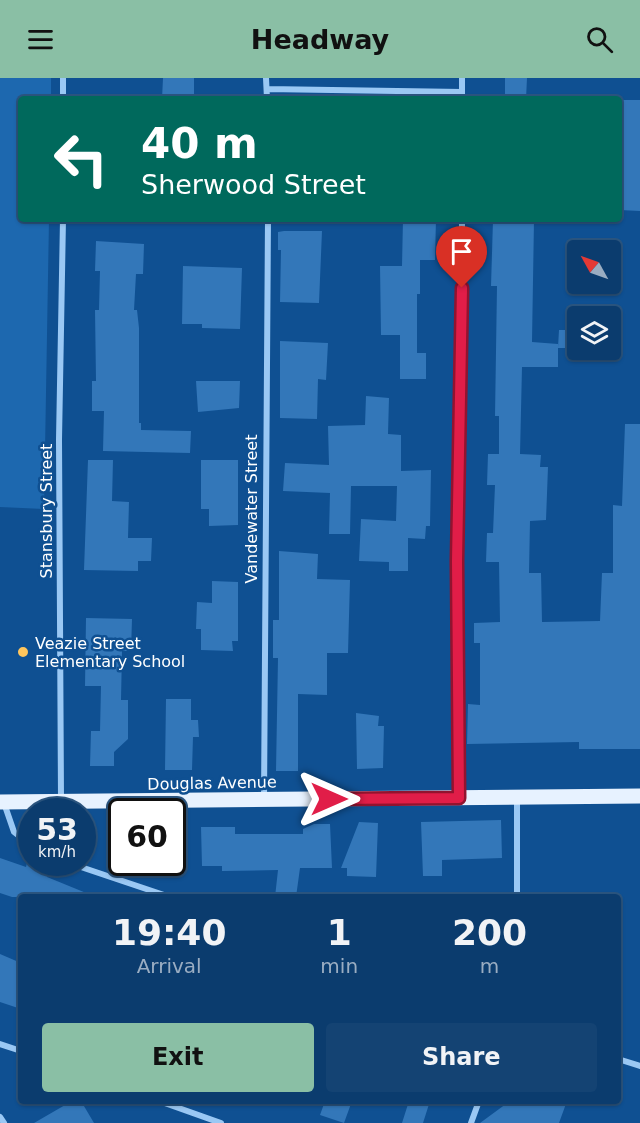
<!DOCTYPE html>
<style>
:root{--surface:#0b3c6e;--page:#144373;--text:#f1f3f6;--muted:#9aadc2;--line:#2b5681;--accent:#8abfa5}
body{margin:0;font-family:"DejaVu Sans",sans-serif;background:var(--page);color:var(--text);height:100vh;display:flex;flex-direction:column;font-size:22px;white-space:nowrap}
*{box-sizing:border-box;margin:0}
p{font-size:20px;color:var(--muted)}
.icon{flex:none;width:33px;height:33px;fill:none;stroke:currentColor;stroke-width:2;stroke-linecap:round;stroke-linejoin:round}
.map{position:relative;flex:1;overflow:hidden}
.drawer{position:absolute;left:18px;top:816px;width:603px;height:210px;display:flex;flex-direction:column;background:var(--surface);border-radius:6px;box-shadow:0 2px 4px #0004,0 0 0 2px var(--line)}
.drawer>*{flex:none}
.banner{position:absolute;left:18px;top:18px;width:604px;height:126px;border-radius:6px;box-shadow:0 2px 4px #0004,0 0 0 2px var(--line);background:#00695c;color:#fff;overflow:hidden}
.needle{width:39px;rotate:310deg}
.tools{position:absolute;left:567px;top:162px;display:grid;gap:12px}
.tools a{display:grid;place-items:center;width:54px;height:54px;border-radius:6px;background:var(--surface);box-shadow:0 2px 4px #0004,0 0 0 2px var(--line);font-size:30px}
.speed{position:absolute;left:18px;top:720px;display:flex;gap:12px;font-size:30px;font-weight:700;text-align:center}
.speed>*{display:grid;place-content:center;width:78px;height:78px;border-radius:50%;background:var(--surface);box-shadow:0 2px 4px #0004,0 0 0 2px var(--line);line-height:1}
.speed small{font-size:15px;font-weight:400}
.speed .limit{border:3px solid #111;border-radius:9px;background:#fff;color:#111}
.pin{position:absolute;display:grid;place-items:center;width:51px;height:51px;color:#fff;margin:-62px -26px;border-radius:50% 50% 50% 0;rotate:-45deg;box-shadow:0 0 6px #0007}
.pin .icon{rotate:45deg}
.me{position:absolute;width:66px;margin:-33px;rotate:90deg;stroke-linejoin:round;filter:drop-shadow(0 0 4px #0008)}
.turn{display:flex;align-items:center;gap:21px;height:126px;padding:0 24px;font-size:27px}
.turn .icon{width:78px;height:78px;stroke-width:2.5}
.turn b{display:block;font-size:42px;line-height:51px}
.eta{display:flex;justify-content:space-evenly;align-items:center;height:102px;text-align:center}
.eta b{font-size:36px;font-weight:700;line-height:42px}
.primary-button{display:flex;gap:12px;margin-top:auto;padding:12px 24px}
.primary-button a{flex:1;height:69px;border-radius:6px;background:var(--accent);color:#111;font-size:24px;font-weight:700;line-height:69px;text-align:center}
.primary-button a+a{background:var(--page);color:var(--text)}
header{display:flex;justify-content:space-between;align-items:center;height:78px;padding:0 24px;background:var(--accent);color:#111;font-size:27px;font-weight:700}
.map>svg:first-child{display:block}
.green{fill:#1d68af}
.building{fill:#3377b9}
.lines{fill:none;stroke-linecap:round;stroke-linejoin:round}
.street{stroke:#9ac8f4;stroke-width:6}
.primary{stroke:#e7f2ff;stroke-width:15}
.route-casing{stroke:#92132f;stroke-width:15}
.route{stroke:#e11d48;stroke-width:10}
.poi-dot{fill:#ffc65d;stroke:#0f5092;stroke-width:2}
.labels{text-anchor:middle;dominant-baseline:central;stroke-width:5;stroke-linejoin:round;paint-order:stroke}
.street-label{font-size:16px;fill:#fff;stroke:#0f5092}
.poi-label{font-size:16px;fill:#fff;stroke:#0f5092;text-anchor:start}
</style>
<header><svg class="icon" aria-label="menu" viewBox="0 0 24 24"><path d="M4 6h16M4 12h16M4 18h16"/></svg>Headway<svg class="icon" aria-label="search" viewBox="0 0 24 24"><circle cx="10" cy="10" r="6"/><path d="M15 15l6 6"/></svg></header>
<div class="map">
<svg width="640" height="1045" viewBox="0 0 640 1045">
<rect width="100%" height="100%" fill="#0f5092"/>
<path class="green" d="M0,0h51v21h-30v120h28l-5,290 -44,-2z"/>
<path class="building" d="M163,0h31v21h-32z
M505,0h22l-1,21h-21z
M620,22h20v111l-20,-1z
M403,141h33l-1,41h-15v34h-3v59h9v26h-26v-44h-19l-1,-69h22z
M493,142h41l-2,122 26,2v3l1,-17h17v18h-18v19h-36l-2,87 21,1 -1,12h8l-2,53 -16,1 -1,52h12l1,49 58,-1 2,-48h11v-68l9,1 3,-82h15v325h-61v-7l-112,2 1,-40 12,1v-62h-6v-20l26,-1 -1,-60h-13l1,-29h6l2,-48h-8l1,-31h11v-38h-4l2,-130h-6z
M284,153h38l-3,72 -39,-1 1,-52h-3v-18z
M96,163l48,3 -1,30h-7l-2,36h3l2,18v95h2v7l50,1 -1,22 -87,-2 1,-40h-12v-30h4l-1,-71h4l1,-39h-5z
M183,188l59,2 -2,61 -38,-1v-4h-20z
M280,263l48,2 -2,37 -8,-1 -1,40 -37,-1z
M196,303h44l-1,27 -41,4z
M366,318l23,2 -1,36 13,1v36l30,-1 -1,56h-4l-1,13 -17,-1v33h-19v-9l-30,-1 2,-42 35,2 1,-35h-46l-1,48h-21l1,-41 -47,-2 2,-28 44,2 -1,-39 37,-1z
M88,382h25l-1,41 17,1 -1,36h24l-1,23h-13v10l-54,-1z
M201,382h37v65l-29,1v-17h-8z
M279,473l39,3 -1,25 33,1 -2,73h-21v42l-29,-1v77h-22l2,-113h-5v-38h6z
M212,503l26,1v59h-6l1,10 -32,-1v-21h-5l1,-27 15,1z
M86,540l46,1 -1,32h-9l-1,49h7v39l-14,13v14h-24l1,-35h9l1,-45h-16z
M166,621h25v21h7l1,17h-6l-1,33h-27z
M356,635l23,3 -1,10h6l-1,42 -26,1z
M501,742l1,38 -60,2v16h-19l-2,-54z
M359,744l19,1 -2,54 -29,-1v-8h-6z
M314,746h16l2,44h-32l-4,29h-21l3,-27 -56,1v-5h-20l-1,-39h34v7h68v-5z
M0,780l26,9 1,-4 22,8 -2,6 49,20h-84l-12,-4z
M0,876l21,9v46l-21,-7z
M72,1023h9l13,22h-60z
M325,1023h27l-8,22 -24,-8z
M409,1023h21l-7,22h-21z
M510,1023h57l-8,22h-79z"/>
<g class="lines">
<path class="street" d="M63,0v21
M266,0l1,21
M267,11l195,3
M462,21v-21
M459,719l-2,-236 4,-134 1,-208
M61,721l-2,-359 4,-221
M264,722l4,-581
M4,725l10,29 18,14
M66,784l104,35
M517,819v-98
M0,966l21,7
M618,981l22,7
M159,1023l62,22
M0,1039l4,6
M471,1045l8,-22"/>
<path class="primary" d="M0,724l640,-6"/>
</g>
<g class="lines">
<g class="route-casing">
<path id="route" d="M329,721l130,-1 -2,-237 5,-273"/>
</g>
<use href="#route" class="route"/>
</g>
<circle class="poi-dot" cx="23" cy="574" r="6"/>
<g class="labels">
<g class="street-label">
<text transform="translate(251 431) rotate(-90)">Vandewater Street</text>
<text transform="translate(46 433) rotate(-90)">Stansbury Street</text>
<text transform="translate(212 705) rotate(-1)">Douglas Avenue</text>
</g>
<g class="poi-label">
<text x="35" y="565">Veazie Street<tspan x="35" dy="18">Elementary School</tspan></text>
</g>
</g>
</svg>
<div class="tools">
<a><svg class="needle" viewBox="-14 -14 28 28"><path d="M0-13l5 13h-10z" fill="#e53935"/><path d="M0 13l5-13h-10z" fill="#9aadc2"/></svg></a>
<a><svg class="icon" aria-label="layers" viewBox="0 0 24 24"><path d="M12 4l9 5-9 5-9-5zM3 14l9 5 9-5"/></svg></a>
</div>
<div class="speed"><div>53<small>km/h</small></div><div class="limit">60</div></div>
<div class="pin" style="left:462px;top:210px;background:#d93025"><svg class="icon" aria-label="arrive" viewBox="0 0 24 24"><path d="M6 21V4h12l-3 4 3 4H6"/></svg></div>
<svg class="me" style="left:329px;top:721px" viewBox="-20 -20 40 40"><path d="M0-17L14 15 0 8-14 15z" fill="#e11d48" stroke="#fff" stroke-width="4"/></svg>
<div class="banner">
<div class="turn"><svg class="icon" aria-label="left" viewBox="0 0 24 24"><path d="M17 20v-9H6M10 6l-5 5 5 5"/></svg><div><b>40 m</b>Sherwood Street</div></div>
</div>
<section class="drawer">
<div class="eta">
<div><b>19:40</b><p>Arrival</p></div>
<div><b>1</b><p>min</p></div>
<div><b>200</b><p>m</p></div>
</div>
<div class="primary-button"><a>Exit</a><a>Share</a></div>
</section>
</div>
